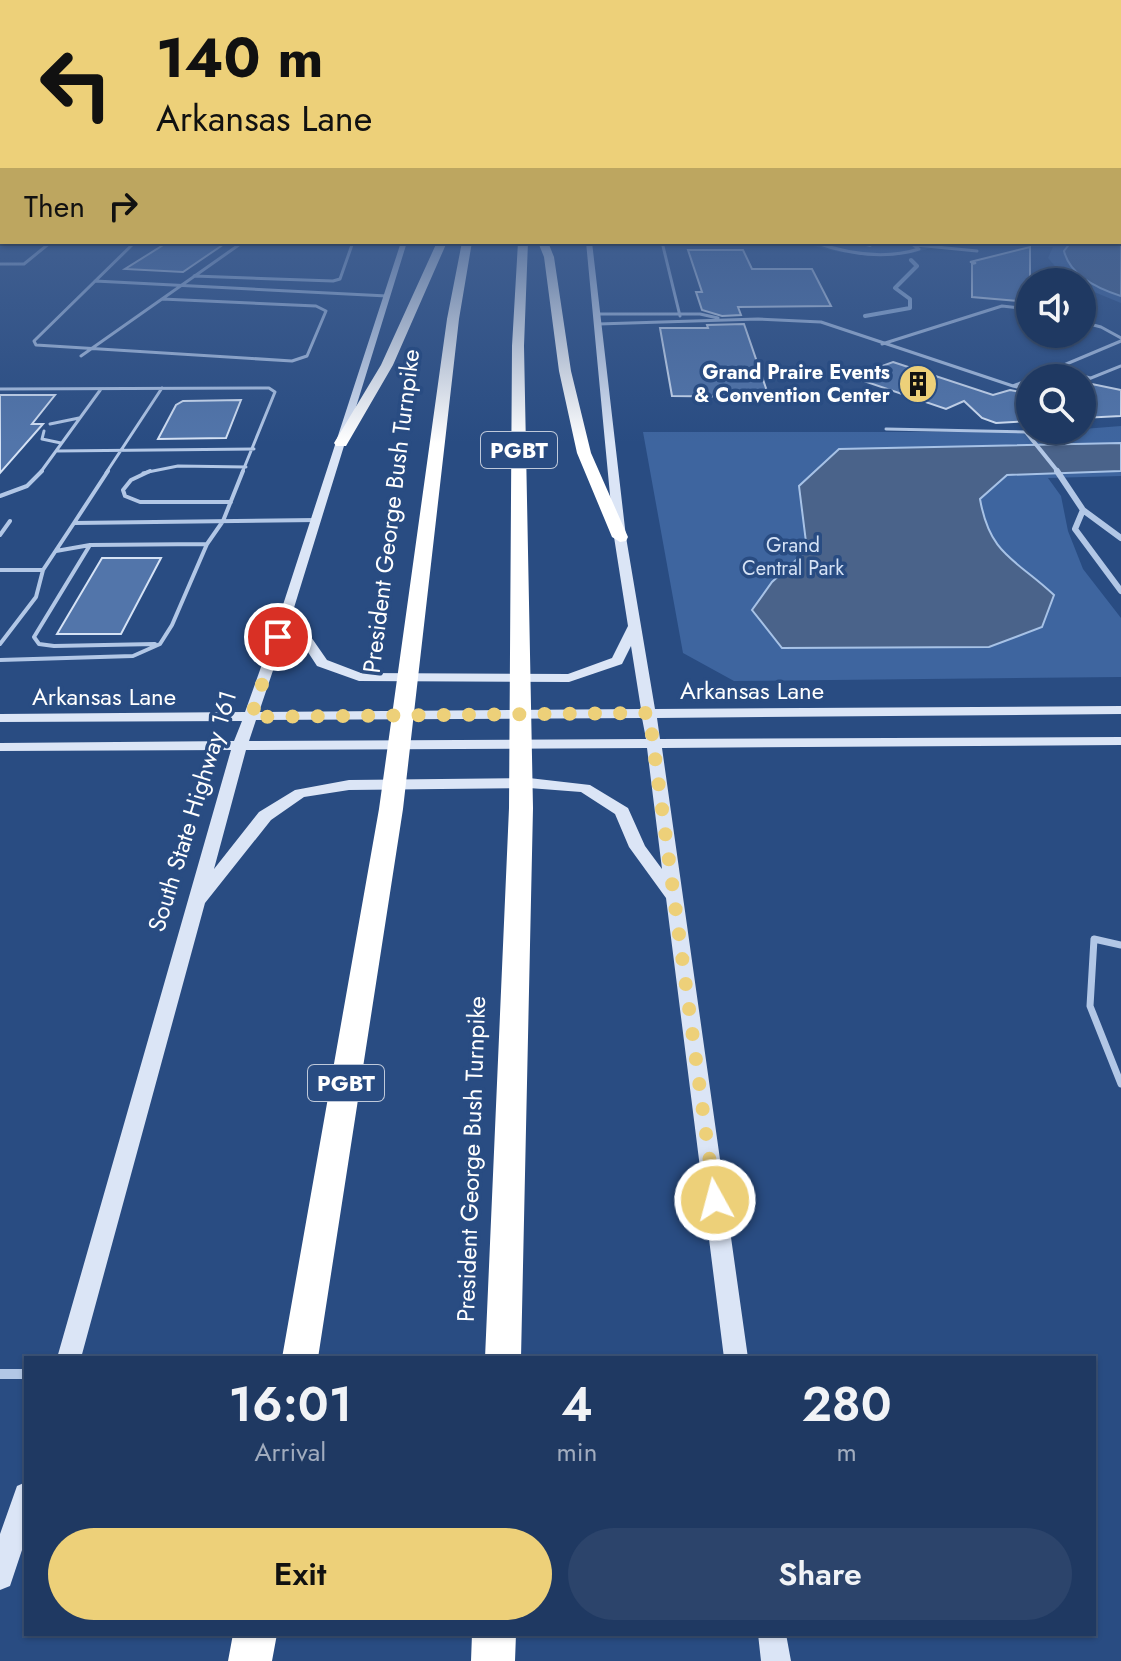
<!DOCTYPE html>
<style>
:root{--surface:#1f3962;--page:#2c446b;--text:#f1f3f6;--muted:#a1acbe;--line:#3c5377;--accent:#edd079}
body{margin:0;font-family:Jost,sans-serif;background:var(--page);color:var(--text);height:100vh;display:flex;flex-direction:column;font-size:30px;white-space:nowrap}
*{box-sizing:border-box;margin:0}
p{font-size:26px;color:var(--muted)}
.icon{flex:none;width:44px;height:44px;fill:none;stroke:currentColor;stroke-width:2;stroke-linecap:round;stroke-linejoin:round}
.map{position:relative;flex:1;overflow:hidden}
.sheet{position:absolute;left:24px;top:1356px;width:1072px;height:280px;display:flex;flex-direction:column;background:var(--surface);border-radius:0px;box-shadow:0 2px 6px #0004,0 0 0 2px var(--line)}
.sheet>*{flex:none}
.hud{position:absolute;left:0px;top:0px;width:1122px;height:244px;box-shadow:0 2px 6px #0004,0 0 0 2px var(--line);background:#edd079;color:#111;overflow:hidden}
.buttons{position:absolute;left:1016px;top:268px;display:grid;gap:16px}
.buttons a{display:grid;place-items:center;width:80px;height:80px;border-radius:50%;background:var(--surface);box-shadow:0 2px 6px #0004,0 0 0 2px var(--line);font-size:40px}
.pin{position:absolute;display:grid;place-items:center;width:68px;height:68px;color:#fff;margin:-34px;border:4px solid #fff;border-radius:50%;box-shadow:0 2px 8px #0007}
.me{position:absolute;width:88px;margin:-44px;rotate:353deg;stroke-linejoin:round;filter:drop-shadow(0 0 6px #0008)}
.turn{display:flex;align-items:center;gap:28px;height:168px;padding:0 24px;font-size:36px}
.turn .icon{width:104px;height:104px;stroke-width:2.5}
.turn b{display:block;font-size:56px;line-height:68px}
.then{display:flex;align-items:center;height:76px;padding:0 24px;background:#0003;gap:16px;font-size:30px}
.eta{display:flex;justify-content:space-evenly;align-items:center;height:136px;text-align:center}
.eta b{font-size:48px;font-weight:600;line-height:56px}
.action{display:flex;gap:16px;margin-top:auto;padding:16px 24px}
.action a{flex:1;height:92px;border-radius:48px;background:var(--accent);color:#111;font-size:32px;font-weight:600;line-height:92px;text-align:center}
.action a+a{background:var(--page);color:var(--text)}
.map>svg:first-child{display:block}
.green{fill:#3e659f}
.water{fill:#4a638a;stroke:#a7c2e6;stroke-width:2}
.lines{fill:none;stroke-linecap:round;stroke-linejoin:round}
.stream{stroke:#a7c2e6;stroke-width:4}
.building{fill:#5275aa;stroke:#d5e2f5;stroke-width:2}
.lane-far3{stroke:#b2c7e6;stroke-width:3}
.lane-far2{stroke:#b2c7e6;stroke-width:4}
.lane-far1{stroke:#b2c7e6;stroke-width:7}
.lane{stroke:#b2c7e6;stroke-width:10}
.street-far2{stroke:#b2c7e6;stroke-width:3}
.street-far1{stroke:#b2c7e6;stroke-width:4}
.street{stroke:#b2c7e6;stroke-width:6}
.secondary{fill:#dbe5f6;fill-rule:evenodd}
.highway{fill:#fff;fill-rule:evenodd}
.route{stroke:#edd079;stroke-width:14;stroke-dasharray:0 25.2}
.labels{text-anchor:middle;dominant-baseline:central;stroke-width:7;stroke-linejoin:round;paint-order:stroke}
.far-poi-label{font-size:20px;font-weight:bold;fill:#fff;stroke:#294c82;text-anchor:end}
.far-park-label{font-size:20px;fill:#d5e2f5;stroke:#294c82}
.shield{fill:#294c82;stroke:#bfc9da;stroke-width:2}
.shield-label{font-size:22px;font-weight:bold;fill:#fff}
.street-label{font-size:24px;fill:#fff;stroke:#294c82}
</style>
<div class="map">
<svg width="1121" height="1661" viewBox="0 0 1121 1661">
<rect width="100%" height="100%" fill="#294c82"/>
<path class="green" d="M1121,211v92l-39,-16v-5c-16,0 -24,-13 -34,-24l5,-11 -115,-1 -25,7 -32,3 -42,-4 -43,-10h324z
M1121,426v50l-73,2 13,18 7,35 15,38 38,49v59l-387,4 -51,-28 -40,-221h402z"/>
<path class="water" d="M1121,223v73c-22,-7 -51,-20 -57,-45l7,-9h49z
M1121,443v28l-114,4 -27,24c10,57 36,60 74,96l-12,32 -53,20 -207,1 -30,-38 20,-28 35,-32 -8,-64 40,-37z"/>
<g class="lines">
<path class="stream" d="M860,242l10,3
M865,316l45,-8v-9l-15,-11 22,-22 -6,-6"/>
</g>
<path class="building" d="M168,242h59l-44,30 -58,-3z
M1030,247v55l-58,-5v-33l4,-1 -6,-1z
M688,250h55l9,19h60l19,37 -93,1 3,8 -19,1 -20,-6 -6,-18h6z
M744,324l25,73 -97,-1 -12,-68h48l-1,-3z
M893,362l100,33 17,-5 20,4v27l-34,2 -14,-5 -18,-17 -18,8 -94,-32z
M1082,382l39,8v26l-39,2z
M0,395h55l-23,29h11l-43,49z
M241,400l-15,38 -68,1 18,-34 7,-4z
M102,558h59l-40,76h-64z"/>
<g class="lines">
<path class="lane-far3" d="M135,242l-101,99 2,4 256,16 15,-5 19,-45 -10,-5 -154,-7
M328,242l25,1
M662,242l18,74
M814,242c34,12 70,18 105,7l-10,-7
M916,245l61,6
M194,276l139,5 7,-2 13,-37
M95,281l292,15
M597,314h103l18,4
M1082,322l19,5 20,11
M598,324l160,-5 63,3 192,64 17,-7
M882,344l120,-38 28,3
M81,356l162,-114
M1059,369l31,9
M1033,378l88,-37
M1086,380l35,-14
M1013,386l17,4
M0,389l269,-1 6,4 -33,81
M50,424l29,-6
M886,429l140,3
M44,431l-2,8 19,4
M56,451l45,-62
M40,473l16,-22 198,-2
M106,473l56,-85
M143,473l35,-7 68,1"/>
<path class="lane-far2" d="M150,471l-19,9 -8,10 2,6 15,6h91
M0,496l27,-10 15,-15
M74,523l34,-52
M0,535l10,-14
M90,545l-56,92 5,7 15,2 101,-2
M56,551l34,-6 117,-1
M0,570h43
M0,644l36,-47 7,-27 31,-47 242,-3
M0,660l133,-4 27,-12 12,-19 35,-81 16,-23 20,-50"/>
<path class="lane-far1" d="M1121,945l-27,-6 -4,67 31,78"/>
<path class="lane" d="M0,1374h26"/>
<path class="street-far2" d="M0,264h24l27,-22"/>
<path class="street-far1" d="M1026,432l33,41"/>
<path class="street" d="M1057,471l26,39 38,28
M1083,510l-8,19 46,62"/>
<path class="secondary" d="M401,242h6l-114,369 34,49 34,13 207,1 44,-16 16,-32 -14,-89 -28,-295h6l34,295 29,172 466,-3v8l-464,4 3,21 461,-2v8l-459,3 86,610h-24l-58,-460 -37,-51 -14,-33 -34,-22 -52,-4 -180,2 -45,7 -33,23 -66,83 -124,455h-24l174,-608 -231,1v-8l234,-2 8,-20 -242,1v-8l245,-2 36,-101zM289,623l28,43 42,15 210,1 53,-18 9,-18 10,63 -382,3zM642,718l4,21 -397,2 7,-21zM647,748l15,121 -17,-23 -17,-38 -38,-23 -61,-7 -180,2 -54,10 -36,22 -45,57 32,-119z
M26,1482v56l-16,48 -10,4v-56l17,-48z
M758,1634h28l5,27h-30z"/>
<path class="highway" d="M437,242h10l-54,123 -47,81h-10l-2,-3 47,-78z
M462,242h10l-13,77 -56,490 -85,549h-36l97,-549 68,-490z
M518,242h10l-4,104 9,462 -12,550h-36l24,-550 3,-462z
M538,242h10l6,15 17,114 20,82 37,84 -2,4 -6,1 -8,-5 -35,-84 -18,-82 -15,-114z
M233,1634h44l-5,27h-44z
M472,1634h44l-1,27h-44z"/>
</g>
<linearGradient id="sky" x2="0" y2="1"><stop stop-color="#172a48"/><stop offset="0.48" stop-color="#436192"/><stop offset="1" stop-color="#436192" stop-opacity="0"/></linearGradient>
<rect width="1121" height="443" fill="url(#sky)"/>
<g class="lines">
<path class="route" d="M278,637l-27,80 398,-4 66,487"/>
</g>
<defs>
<g id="building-disc" transform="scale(2)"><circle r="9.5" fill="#edd079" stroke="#294c82"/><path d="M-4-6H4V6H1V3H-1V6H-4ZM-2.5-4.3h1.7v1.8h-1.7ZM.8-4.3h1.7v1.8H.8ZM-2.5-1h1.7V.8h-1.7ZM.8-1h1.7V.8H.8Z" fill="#111"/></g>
</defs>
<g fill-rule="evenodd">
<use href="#building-disc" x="918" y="384"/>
</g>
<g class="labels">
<g class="far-poi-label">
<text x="890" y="372">Grand Praire Events<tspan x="890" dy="23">&amp; Convention Center</tspan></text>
</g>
<g class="far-park-label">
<text x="793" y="545">Grand<tspan x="793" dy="23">Central Park</tspan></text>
</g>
<g class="shield">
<rect x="481" y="432" width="76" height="36" rx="6"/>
<rect x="308" y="1065" width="76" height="36" rx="6"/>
</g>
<g class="shield-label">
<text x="519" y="450">PGBT</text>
<text x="346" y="1083">PGBT</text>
</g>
<g class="street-label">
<text transform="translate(391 511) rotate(-83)">President George Bush Turnpike</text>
<text x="752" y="690">Arkansas Lane</text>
<text x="104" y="696">Arkansas Lane</text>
<text transform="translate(192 811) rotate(-73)">South State Highway 161</text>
<text transform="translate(471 1159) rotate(-88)">President George Bush Turnpike</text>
</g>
</g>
</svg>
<div class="buttons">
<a><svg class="icon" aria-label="sound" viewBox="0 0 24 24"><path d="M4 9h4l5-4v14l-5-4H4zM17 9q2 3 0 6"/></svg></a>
<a><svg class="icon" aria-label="search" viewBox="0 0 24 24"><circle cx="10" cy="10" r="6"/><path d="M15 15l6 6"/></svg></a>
</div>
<div class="pin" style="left:278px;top:637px;background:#d93025"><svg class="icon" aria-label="arrive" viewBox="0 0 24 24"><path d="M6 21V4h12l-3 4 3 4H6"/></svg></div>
<svg class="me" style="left:715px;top:1200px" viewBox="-20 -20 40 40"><circle r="17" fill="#edd079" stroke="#fff" stroke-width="3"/><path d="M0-11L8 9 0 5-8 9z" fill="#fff"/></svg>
<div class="hud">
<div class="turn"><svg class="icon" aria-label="left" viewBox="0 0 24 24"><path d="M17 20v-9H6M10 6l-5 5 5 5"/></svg><div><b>140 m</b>Arkansas Lane</div></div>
<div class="then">Then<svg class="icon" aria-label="right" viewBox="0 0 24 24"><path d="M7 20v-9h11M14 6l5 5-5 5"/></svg></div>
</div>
<section class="sheet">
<div class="eta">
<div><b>16:01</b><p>Arrival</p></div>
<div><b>4</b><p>min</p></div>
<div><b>280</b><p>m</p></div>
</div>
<div class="action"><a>Exit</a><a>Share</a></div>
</section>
</div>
